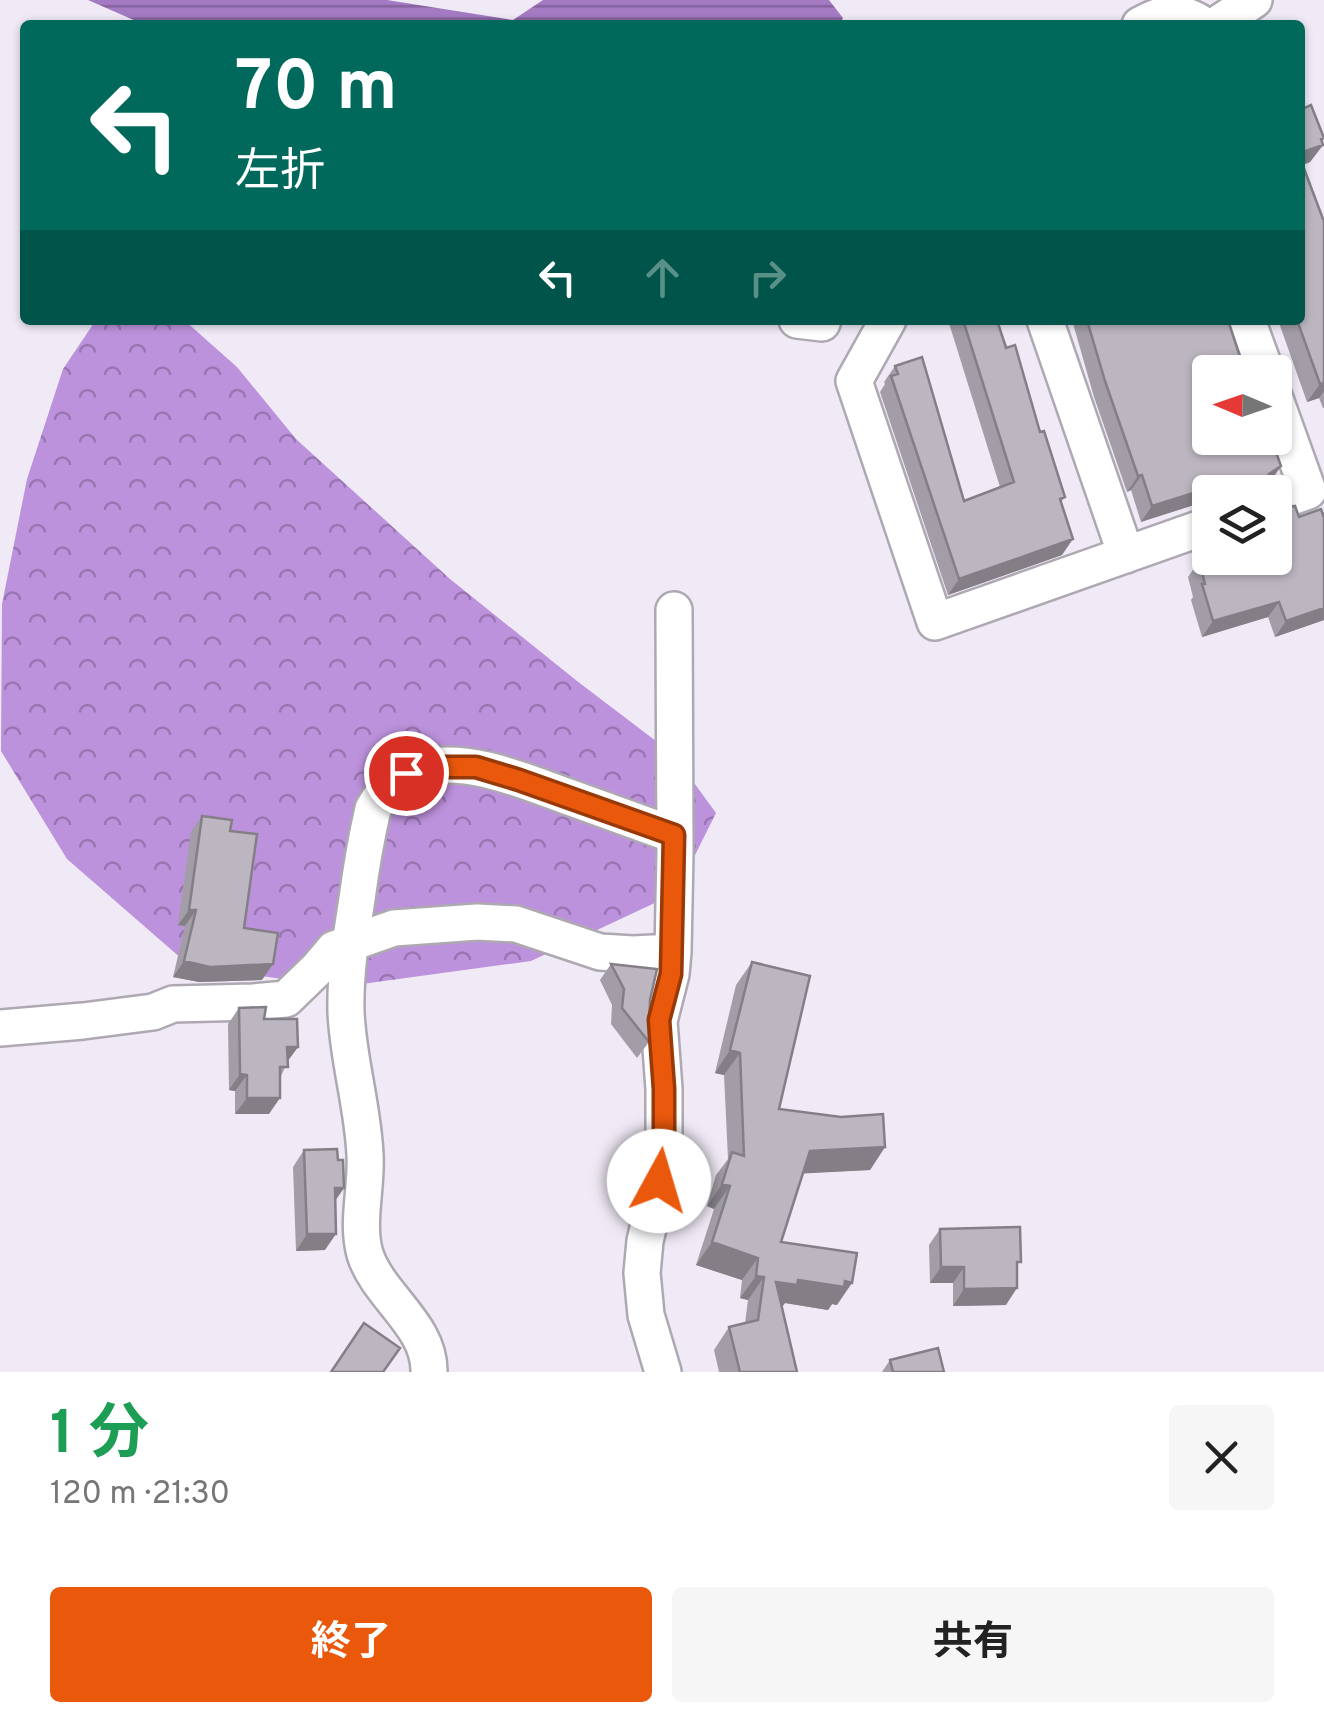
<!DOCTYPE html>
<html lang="ja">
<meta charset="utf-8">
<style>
:root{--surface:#fff;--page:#f6f6f6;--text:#222;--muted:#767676;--accent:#ea580c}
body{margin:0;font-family:Overpass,"Noto Sans JP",sans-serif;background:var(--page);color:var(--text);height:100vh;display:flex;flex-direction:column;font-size:38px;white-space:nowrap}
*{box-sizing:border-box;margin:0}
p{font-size:32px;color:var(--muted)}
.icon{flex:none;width:55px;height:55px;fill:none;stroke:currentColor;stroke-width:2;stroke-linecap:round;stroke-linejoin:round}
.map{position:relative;height:1372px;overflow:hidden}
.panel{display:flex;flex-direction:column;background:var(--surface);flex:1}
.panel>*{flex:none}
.banner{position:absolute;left:20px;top:20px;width:1285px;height:305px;border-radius:10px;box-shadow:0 2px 8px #0004;background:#00695c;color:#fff;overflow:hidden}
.needle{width:65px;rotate:272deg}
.fabs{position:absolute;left:1192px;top:355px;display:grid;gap:20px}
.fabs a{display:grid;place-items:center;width:100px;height:100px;border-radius:10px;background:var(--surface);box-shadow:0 2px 8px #0004;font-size:50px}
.pin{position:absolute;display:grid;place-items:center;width:85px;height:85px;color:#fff;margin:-42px;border:5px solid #fff;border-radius:50%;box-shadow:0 2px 10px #0007}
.me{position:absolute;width:110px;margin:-55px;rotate:6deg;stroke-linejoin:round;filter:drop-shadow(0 0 8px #0008)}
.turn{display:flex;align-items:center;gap:35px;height:210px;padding:0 50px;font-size:45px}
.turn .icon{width:130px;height:130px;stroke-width:2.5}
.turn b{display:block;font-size:70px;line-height:85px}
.lanes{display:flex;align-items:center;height:95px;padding:0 50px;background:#0003;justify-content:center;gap:50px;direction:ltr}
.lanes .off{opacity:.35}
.round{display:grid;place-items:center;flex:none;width:105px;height:105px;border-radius:10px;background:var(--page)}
.head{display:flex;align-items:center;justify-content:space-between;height:170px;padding:0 50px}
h1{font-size:60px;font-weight:700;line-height:75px;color:#1e9e55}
.action{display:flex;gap:20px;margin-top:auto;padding:20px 50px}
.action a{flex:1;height:115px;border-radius:10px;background:var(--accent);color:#fff;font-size:40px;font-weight:700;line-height:115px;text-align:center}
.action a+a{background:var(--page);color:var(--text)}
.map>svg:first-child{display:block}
.forest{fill:url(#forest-crowns)}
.water{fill:url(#water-rules)}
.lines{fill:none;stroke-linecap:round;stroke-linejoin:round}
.minor-casing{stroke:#aea8b3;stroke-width:40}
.minor{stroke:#fff;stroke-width:35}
.wall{fill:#a29da6}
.shaded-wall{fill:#847f87}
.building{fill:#bcb6c1;stroke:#847f87;stroke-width:2.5}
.route-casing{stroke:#983908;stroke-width:25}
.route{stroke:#ea580c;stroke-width:18}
</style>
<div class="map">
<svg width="1324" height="1372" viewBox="0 0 1324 1372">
<defs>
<pattern id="forest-crowns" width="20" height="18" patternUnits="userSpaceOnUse" patternTransform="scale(2.5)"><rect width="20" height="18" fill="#bd92dd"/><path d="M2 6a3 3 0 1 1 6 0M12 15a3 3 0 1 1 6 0" fill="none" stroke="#9976b2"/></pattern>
<pattern id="water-rules" width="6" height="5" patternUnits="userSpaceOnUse" patternTransform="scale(2.5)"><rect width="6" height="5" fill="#a47ac3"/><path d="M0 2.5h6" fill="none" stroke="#85639e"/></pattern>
</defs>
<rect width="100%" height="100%" fill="#f0eaf6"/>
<path class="forest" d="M96,320h88l53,47 59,72 154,140 127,102 96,73 43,59 -40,80 -145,68 -191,26 -150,-21 -123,-107 -66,-108 1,-147 25,-125 36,-110z"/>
<path class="water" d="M88,0h299l126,20 30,-20h286l14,18 -4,7h-694z"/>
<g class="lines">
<g class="minor-casing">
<path id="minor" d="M1140,25c25,-14 40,-16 64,0
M1216,25l38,-25
M797,320l25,3 1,-3
M888,320l-34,61 81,241 275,-97
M1045,320l81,235
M1247,320l19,52
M1275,399l33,92 -33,12
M0,1028l83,-7 70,-9 20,-8 80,-2 33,-3 32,-31 16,-19 60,-21 83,-6 39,2 84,28 33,2 40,-2
M429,1372c1,-47 -51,-76 -64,-118 -9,-31 2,-67 0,-99 -2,-48 -17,-95 -19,-143 -1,-38 5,-75 11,-113 4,-30 9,-60 16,-90 12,-21 25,-37 51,-42 48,-9 97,13 142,29 36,13 72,26 108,39
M663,1372l-17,-57 -4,-42 3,-32 14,-60 5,-38v-54l-5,-68 12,-47 2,-22 2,-99 -1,-243"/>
</g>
<use href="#minor" class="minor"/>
</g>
<path class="wall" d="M1300,110l24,28 -2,4 1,3 -13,17 -7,3 20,54h1v189h-1l-4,-10 -12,4 -29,-82h22z
M948,320h49l68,177 -4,5 1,53 -114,40 -68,-203 5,-8 -1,-2 11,-16 69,135 36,-14z
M1072,320h158l-20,52 64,75 7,19 -11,16 -5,3 1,7h-56l-69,30 -10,-32 -4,2 -33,-95z
M1205,552l119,68 -49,17 -7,-20 -66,20 -11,-37 2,-3 -5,-20z
M202,816l28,15 14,97 18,52 -63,2 -26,-5 12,-51 -7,-1 13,-94z
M752,962l27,147 106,38 -15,23 -67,3 -22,69 56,63 -5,-1 -4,6 -43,-7 -3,4 15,65h-78l-5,-22 15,-23 16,-4 3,-23 -8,-2 2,-18 -46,-15 18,-56 -7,-3 9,-31 12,-16 -4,-84 -9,-2 21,-88z
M611,964l39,36 -1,42 -12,16 -26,-34 1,-19 -12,-25z
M239,1008l25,11 34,28 -10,14 -8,17 -11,36h-34v-23l-6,-1 -1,-66z
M304,1150l40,38 -9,12 -10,50 -29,1 -3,-84z
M940,1229l77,39 -11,37 -53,1v-23h-23l-1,-38z
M890,1360l54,12h-62z"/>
<path class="shaded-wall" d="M1324,138l-5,8 4,-1 -13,17 -10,4v-13z
M1324,383v8l-5,7 -12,4 13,-18z
M1281,466l-11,16 -12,8 11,-16z
M1142,475l-11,15 -4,2 11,-16z
M1225,483l-6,9h-9v8l-69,22 11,-16z
M1238,483l-7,9h-8l3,-5z
M1073,539l-11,16 -114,40 11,-16z
M1279,602l-11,15 -66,20 11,-16z
M1324,608v12l-49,17 11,-16z
M189,910h7l-11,16 -7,-1z
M184,961l89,3 -11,16 -63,2 -26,-5z
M287,1047h11l-12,16z
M730,1050l10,3 -16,22 -9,-2z
M240,1074l7,1 -12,16 -6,-1z
M247,1098h33l-11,16h-34z
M885,1147l-15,23 -76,4 16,-23z
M722,1184l8,2 -16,23 -7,-3z
M335,1188h9l-11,16z
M307,1234h29l-11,16 -29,1z
M712,1242l46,16 -16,22 -46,-15z
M941,1267h23l-11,16h-23z
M756,1276l8,1 -16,23 -8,-2z
M798,1280l47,1 7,2 -15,22 -5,-1 -4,6 -43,-7 -3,4 -6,-25z
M1017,1288l-11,17 -53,1 11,-17z"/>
<path class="building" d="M1311,105l13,33 -3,1 2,6 -23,8v-43z
M1300,158l23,61h1v164l-4,1 -23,-64h3z
M963,320h34l9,28 9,-3 25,87 4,-1 21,66 -5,2 13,40 -114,40 -68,-203 7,-2 -3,-8 27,-9 42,144 50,-19z
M1087,320h141l17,52h-35v66h65v-17l6,17 -9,3 9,25 -12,8 -4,10 1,8h-25l-3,-9 -12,4 -1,-4 -73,23 -10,-31 -4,1 -33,-95z
M1275,505l6,3 14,-2 4,11 22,-8 2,6 1,-1v94l-38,13 -7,-19 -66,19 -11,-37h3l-6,-23 8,-3 -2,-6 5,-1v7h65z
M202,816l30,4 -2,11 27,3 -13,94 34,5 -5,31 -63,3 -26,-6 12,-51h-7z
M752,962l58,14 -31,133 62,8 42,-3 2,33 -75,4 -29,91 76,11 -5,30 -7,-2 -1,6 -46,-7 -1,5 -21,-3 21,90h-57l-11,-45 29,-7 6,-43 -8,-1 2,-18 -46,-16 18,-56 -8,-2 10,-32 12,4 -4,-103 -10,-3z
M611,964l46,5 -7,31 -1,42 -27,-34 2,-19z
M266,1007l-2,12h33l1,28h-11l1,20h-8v31h-33v-23l-7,-1 -1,-66z
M337,1149l1,11h5l1,28h-9l1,46h-29l-3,-84z
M1020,1227l1,35h-4v26l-53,1v-22h-23l-1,-38z
M364,1323l36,25 -17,24h-52z
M938,1348l6,24h-51l-3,-12z"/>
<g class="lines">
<g class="route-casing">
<path id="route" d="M406,773l18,-6h52l43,13 155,55 -3,139 -12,46 5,69v54l-5,38"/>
</g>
<use href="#route" class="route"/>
</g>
</svg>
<div class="fabs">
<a><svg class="needle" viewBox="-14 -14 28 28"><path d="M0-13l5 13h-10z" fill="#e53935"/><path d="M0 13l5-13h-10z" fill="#767676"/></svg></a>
<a><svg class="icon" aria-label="layers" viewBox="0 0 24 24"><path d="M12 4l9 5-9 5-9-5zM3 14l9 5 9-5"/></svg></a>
</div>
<div class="pin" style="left:406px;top:773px;background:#d93025"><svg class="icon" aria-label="arrive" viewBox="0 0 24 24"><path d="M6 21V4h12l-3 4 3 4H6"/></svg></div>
<svg class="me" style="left:659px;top:1181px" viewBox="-20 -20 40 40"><circle r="19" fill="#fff"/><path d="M0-13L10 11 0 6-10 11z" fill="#ea580c"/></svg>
<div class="banner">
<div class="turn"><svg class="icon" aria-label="left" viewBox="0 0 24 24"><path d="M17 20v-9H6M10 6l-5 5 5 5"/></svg><div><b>70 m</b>左折</div></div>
<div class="lanes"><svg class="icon" aria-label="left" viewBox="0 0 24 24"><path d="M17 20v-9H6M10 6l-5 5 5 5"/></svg><svg class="icon off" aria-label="ahead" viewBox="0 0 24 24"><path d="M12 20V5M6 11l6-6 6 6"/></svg><svg class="icon off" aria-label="right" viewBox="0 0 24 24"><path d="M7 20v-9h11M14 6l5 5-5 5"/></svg></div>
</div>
</div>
<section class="panel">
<div class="head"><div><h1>1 分</h1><p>120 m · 21:30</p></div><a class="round"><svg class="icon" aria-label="close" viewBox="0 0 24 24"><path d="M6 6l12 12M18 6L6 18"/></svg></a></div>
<div class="action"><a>終了</a><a>共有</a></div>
</section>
